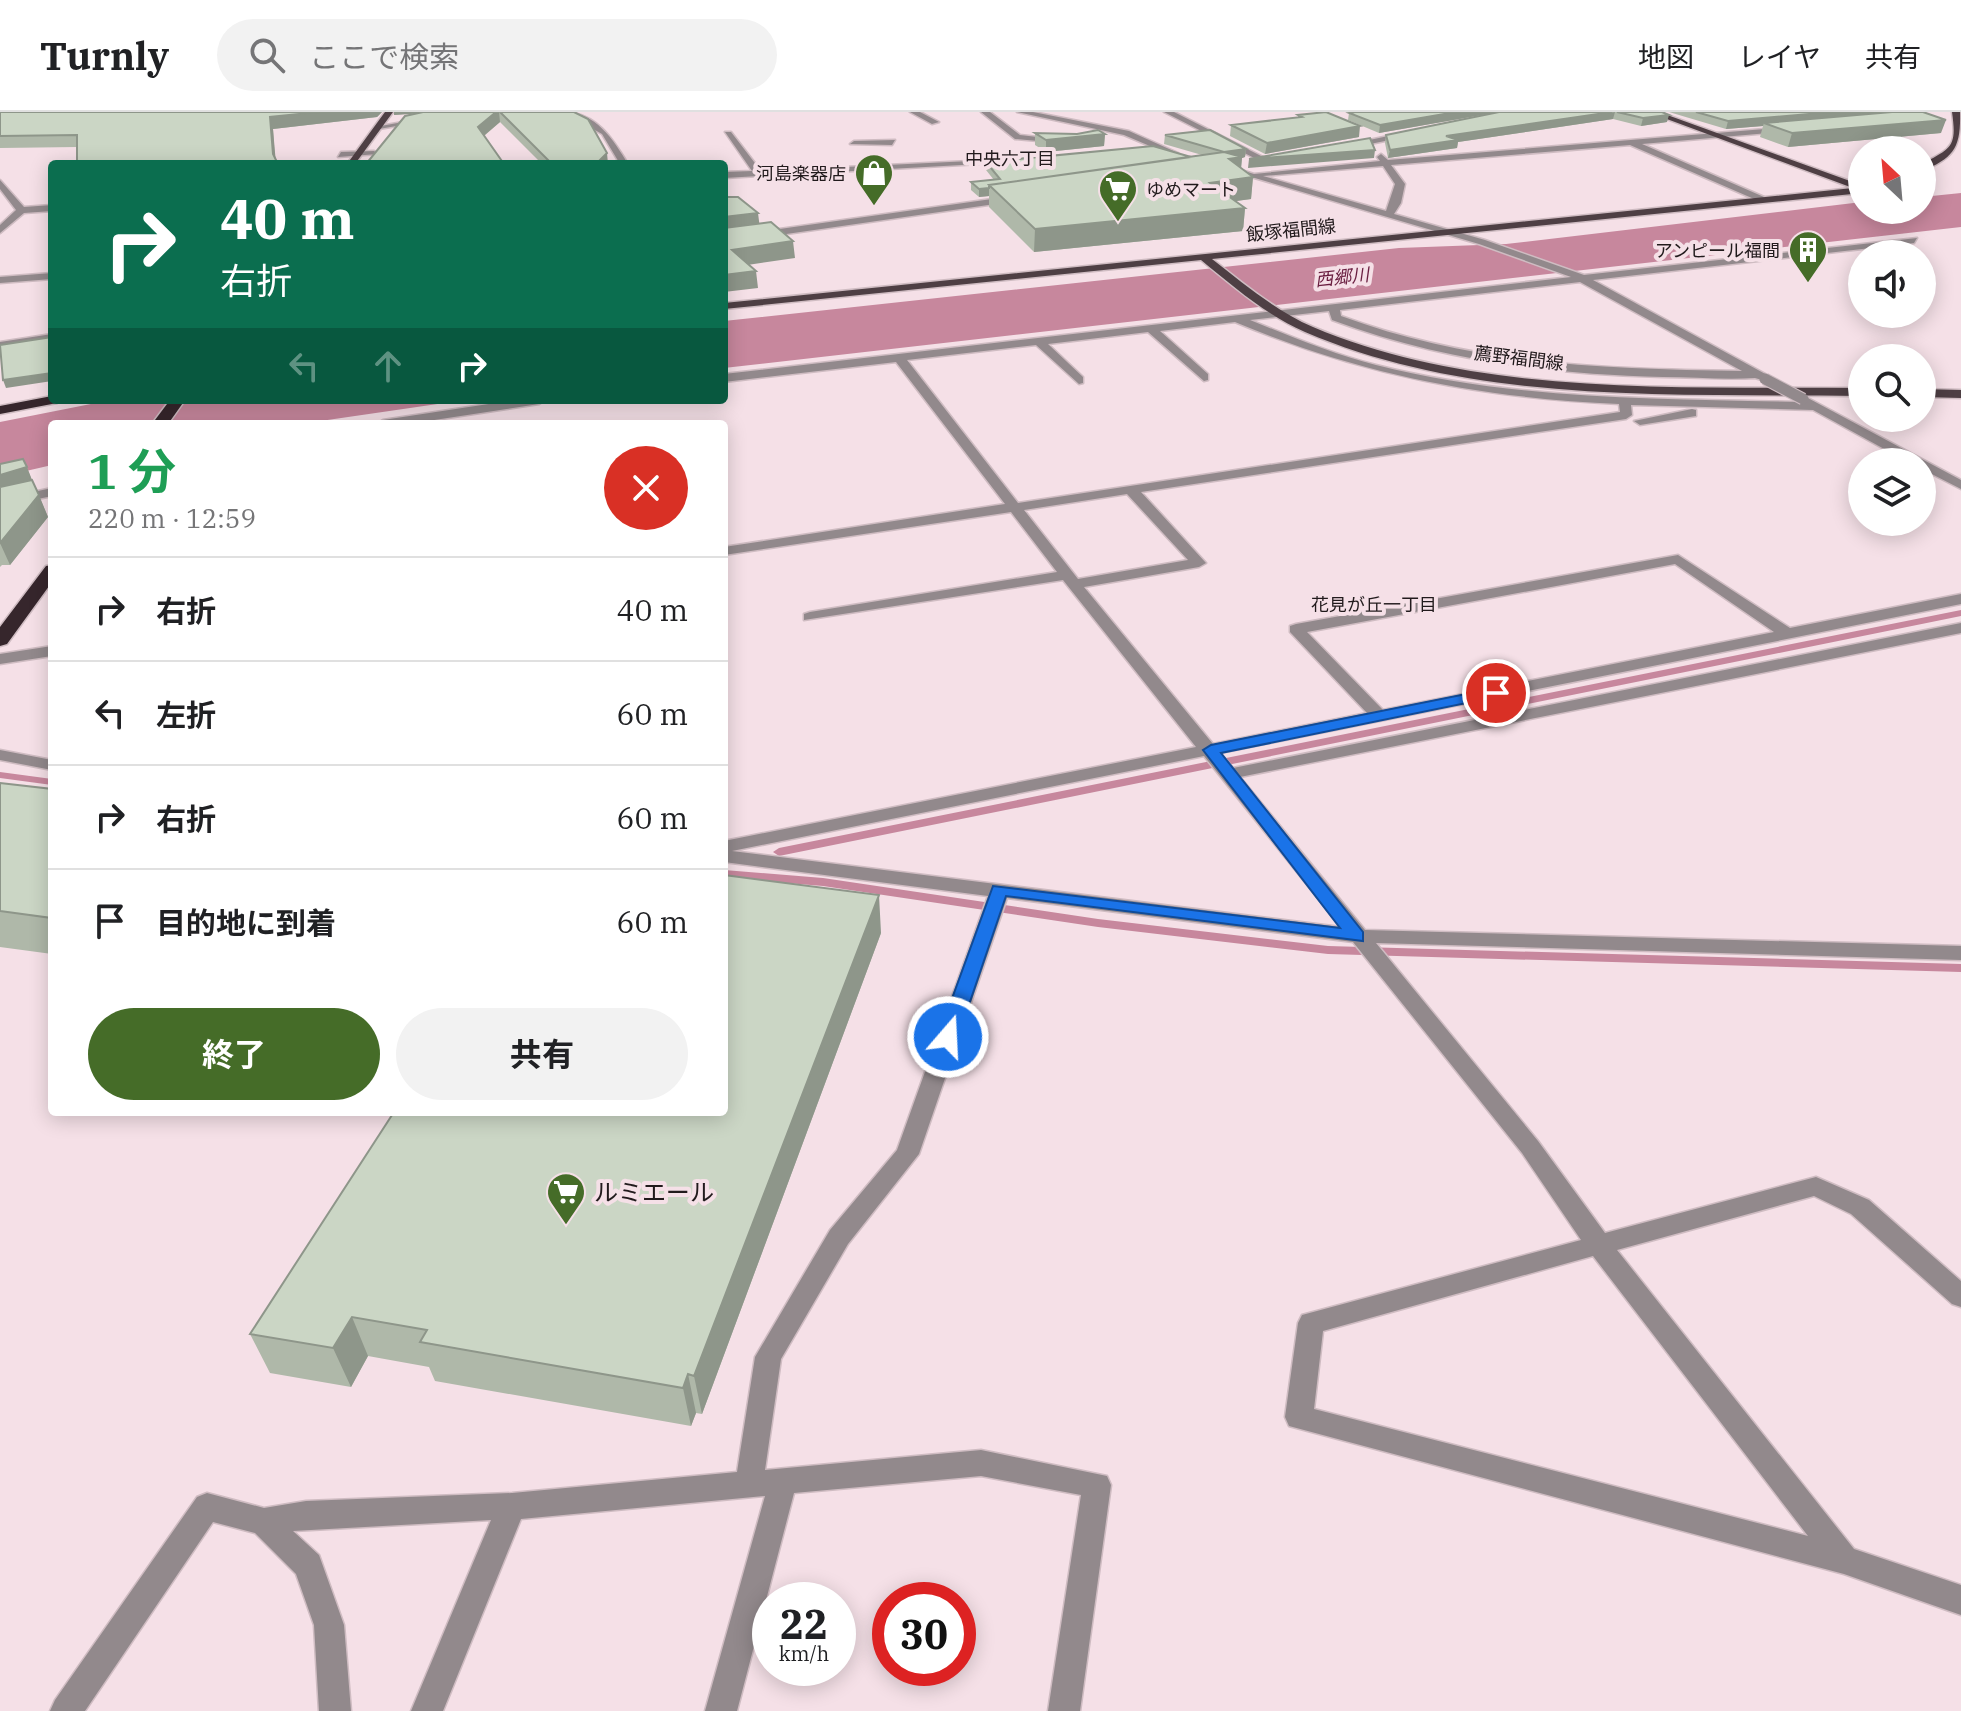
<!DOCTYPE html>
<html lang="ja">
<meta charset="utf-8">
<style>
:root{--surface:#fff;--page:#f2f2f2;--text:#202124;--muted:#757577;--line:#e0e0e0;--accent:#456c28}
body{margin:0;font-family:"IBM Plex Serif","Noto Sans JP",serif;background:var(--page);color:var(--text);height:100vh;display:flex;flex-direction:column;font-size:30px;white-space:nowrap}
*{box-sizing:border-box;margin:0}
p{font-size:26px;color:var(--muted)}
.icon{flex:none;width:44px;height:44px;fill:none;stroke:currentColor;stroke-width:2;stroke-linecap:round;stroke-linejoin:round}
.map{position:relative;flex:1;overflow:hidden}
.panel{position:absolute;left:48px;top:308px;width:680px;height:696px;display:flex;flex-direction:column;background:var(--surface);border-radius:8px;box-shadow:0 4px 20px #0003}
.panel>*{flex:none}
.top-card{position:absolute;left:48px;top:48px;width:680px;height:244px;border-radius:8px;box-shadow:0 4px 20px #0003;background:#0b6e4f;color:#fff;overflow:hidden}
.needle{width:52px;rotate:334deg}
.controls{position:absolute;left:1848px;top:24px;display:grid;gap:16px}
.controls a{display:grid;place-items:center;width:88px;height:88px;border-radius:50%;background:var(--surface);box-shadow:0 4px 20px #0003;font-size:40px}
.speed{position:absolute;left:752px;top:1470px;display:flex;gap:16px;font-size:40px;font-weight:700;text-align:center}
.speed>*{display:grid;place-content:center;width:104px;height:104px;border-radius:50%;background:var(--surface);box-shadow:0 4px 20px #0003;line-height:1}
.speed small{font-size:20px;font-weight:400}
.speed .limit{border:12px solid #d22;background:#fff;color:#111}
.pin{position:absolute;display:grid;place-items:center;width:68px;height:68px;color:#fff;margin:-34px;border:4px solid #fff;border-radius:50%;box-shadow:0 2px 8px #0007}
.me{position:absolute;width:88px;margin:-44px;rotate:19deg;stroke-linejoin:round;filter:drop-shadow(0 0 6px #0008)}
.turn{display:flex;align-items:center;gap:28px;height:168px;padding:0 40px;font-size:36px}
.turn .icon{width:104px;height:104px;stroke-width:2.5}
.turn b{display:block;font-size:56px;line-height:68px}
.lanes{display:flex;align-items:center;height:76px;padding:0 40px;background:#0003;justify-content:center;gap:40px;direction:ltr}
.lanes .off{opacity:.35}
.round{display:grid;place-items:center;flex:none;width:84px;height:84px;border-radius:42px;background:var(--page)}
.overview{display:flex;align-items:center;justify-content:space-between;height:136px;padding:0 40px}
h1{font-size:48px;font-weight:700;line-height:60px;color:#1e9e55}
.primary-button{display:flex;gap:16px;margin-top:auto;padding:16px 40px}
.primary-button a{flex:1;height:92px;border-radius:48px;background:var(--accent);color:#fff;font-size:32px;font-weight:700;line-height:92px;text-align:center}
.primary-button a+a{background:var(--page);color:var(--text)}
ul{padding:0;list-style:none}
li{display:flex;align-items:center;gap:24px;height:104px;padding:0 40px;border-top:2px solid var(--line)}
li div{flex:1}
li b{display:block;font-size:30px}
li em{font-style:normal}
header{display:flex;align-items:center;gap:48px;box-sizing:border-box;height:112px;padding:0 40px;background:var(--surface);border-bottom:2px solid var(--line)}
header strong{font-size:38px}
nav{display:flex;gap:44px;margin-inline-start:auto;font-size:28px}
.search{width:560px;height:72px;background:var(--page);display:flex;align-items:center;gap:20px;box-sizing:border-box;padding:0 28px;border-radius:44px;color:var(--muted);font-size:30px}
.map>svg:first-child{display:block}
.water{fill:#c7879d}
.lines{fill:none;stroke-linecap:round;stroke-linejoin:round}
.stream{fill:#c7879d;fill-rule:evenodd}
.minor-casing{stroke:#cfbcc2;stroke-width:3}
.major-casing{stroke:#cfbcc2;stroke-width:3}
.highway-casing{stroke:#cfbcc2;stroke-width:3}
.minor{fill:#92898c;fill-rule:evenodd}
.major{fill:#4e3f44;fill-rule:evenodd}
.highway{fill:#36262c;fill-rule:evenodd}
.minor-bridge-casing{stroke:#cfbcc2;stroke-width:13;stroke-linecap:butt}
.minor-bridge{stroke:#92898c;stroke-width:11}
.wall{fill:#afb8a9}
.shaded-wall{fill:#8e968a}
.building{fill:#cbd6c5;stroke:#8e968a;stroke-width:2}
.route{fill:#1a73e8;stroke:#114b97;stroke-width:2}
.labels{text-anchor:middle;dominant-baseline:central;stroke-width:8;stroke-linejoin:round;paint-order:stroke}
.far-neighbourhood-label{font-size:18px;fill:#211a1c;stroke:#f5e0e7}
.far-poi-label{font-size:18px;fill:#211a1c;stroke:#f5e0e7;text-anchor:end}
.far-street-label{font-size:18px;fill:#211a1c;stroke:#f5e0e7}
.far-water-label{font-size:18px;font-style:italic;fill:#6a1e40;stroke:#f5e0e7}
.near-poi-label{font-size:24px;fill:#211a1c;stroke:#f5e0e7;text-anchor:start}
</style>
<header>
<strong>Turnly</strong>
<div class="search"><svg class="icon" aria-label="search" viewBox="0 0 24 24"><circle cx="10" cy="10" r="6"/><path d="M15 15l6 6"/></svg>ここで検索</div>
<nav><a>地図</a><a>レイヤ</a><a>共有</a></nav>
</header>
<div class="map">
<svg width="1961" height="1599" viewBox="0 0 1961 1599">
<rect width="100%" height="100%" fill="#f5e0e7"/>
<path class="water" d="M1961,81v34l-1237,141v-47l675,-73 107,-4 356,-42v8h60v-13z
M111,288h354l-165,24h-248v41l-52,12v-55z"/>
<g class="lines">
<path class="stream" d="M1961,498v6l-1182,240 -6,-4 6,-4z
M0,660l52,7v6l-52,-7z
M724,758l99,8 275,41 230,27 633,18v8l-633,-18 -230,-27 -275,-41 -99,-8z"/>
<g class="minor-casing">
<path id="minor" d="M459,0h19l-99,17 -4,-2z
M563,0c33,0 50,27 65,52h-8l-18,-30z
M910,0h10l19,10 -7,2z
M981,0h9l30,23 44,5 -4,3 -45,-4z
M1017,0h16l96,19 49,22 -7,2 -47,-20z
M1164,0h10l97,49 -7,2z
M1789,15l3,4 -150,13 122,53 -3,5 -131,-57 -239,20 14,19 -4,19 -7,11 91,26 99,35 333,-37 -3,5 -321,37 176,96v6l-14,-4c-31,2 -62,-1 -92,-1 -115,-3 -223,-17 -331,-57l-3,-9 -79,9c42,17 83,34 126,45 138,35 283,34 425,37l5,-5 155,83v9l-39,-20v-7h-14l-95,-52 -182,-5 1,10 -6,4 -485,73 65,71 -7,4 -115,20 129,157 154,-31 -77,-81v-6l6,-2 382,-69 112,73 171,-34v10l-741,149 13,15 728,-145v10l-721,144 125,153 596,16v14l-585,-17 162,198 67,92 211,-56 53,23 92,81v26l-9,-3 -101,-90 -37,-18 -197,54 237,299 107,36v30l-117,-41 -555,-148 -4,-9 13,-94 4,-8 279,-75 -59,-87 -169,-211 -346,-44 -88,256 -71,90 -67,115 -16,111 216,-20 126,26 4,9 -31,226h-32l33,-216 -100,-19 -187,17 -57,218h-32l60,-215 -244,23 -78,192h-32l80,-191 -198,11 26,24 25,70 7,86h-32l-5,-86 -18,-51 -41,-41 -42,-11 -128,189h-35l5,-11 142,-203 10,-4 57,15 42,-7 206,-8 225,-21 18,-115 75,-127 67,-80 91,-254 -264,-34v-21l472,-94 -133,-167 -259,40v-6l6,-2 247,-40 -46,-60 -287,43v-8l281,-43 -109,-142 -172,20v-8l847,-97 -92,-33 -255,-75 4,-3 26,8 126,-13 -3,-4 4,-3 7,6zM1383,54l12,18 -9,27 -123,-35zM1580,170l162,89c-139,-2 -268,-6 -401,-55l-1,-6zM1235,210c126,53 248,76 384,82l1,8 -602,91 -111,-143 129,-15 43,39 4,-1v-6l-35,-33 100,-12 56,49 4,-1v-6l-48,-43zM1127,382l61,66 -110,19 -54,-69zM1675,452l99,68 -391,78 -76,-78zM1204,644l137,171 -609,-76zM1593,1144l215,280 -494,-127 9,-78z
M1412,19l3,4 -70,14 -4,-3z
M725,20h6l30,39 251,-12 4,3 -292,16v-6l28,-1z
M895,28l-3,5 -42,-1 4,-3z
M341,40l33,-1 4,3 -40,3z
M0,68l24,27 28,-2v6l-28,2 -24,20v-8l16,-15 -16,-21z
M1013,84l3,5 -292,42v-6z
M52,161v6l-52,4v-6z
M52,222v6l-52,8v-6z
M515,288h30l-6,4 -131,20h-31l6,-4z
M1692,297l4,1v6l-56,9 -6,-4z
M52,376v8l-52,11v-8z
M52,534v10l-52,8v-10z
M0,638l52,10v10l-52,-10z"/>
</g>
<g class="major-casing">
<path id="major" d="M385,0h8l-38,52h-8z
M1648,0h11l202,73 1,8 -650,66c32,25 64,52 101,68 167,71 371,59 549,61v8c-183,-3 -384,10 -557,-64 -39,-17 -71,-45 -104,-72l-477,49v-6l1129,-115z
M1952,0h8c1,36 -6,46 -38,59v-7c30,-16 35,-17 30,-52z
M1922,277l39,1v8l-39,-1z"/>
</g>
<g class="highway-casing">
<path id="highway" d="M52,284v4h7l-2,3 -57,11v-8z
M170,288h15l-17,24h-16z
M52,453v17l-45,62 -7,2v-19l46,-61z"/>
</g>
<use href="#minor" class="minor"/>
<use href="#major" class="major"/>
<use href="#highway" class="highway"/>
<g class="minor-bridge-casing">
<path id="minor-bridge" d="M1765,267l38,20"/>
</g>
<use href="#minor-bridge" class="minor-bridge"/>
</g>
<path class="wall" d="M0,0h382l-5,5 -104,12 2,30 -198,-12 -77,1z
M394,0h121l93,52h-66l-42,-42 -16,14 -69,-23 -21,2z
M1499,0l-120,21 -31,-13 1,-7z
M1499,0h163l5,10 -26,4 -28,-7 -155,23 -1,6 -69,10 -3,-15 1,-8z
M1669,0h254l18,21 -153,14 -28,-10 3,-11 -37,3z
M1298,3l61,22 -94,17 -35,-18 1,-11 67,-8z
M1035,21l70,1 -1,12 -58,6 -11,-7z
M1165,23l81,14 -1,8 -3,1 -1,11 12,8 -2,22 -16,2 10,7 -2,23 -209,21 -45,-45v-11l-10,1 -8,-7v-8l23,-2 -8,-10v-8l205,-5 11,-2 -38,-11z
M23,347l25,58 -38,48h-8l-2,2v-103z
M0,671l52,6v165l-52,-7z
M881,821l-179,481 -6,-1 -5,13 -256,-45 -6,-14 -61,-11 -17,31 -81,-14 -20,-39z"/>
<path class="shaded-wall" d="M319,0h63l-5,5 -104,12 3,35 -3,-10 -3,-37z
M394,0h48l-48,3z
M496,0h3l1,10 -20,17 -2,-12z
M1456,0h43l-120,21 1,-8z
M1615,0l-2,7 -155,23 -1,6 -69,10 2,-8 56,-14z
M1832,0h82l-150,11 -1,3 -37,3 2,-8z
M1669,3l-2,7 -26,4 2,-8z
M1946,8l-5,13 -153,14 4,-14z
M1360,14l-1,11 -94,17 2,-11z
M1105,22l-1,12 -58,6v-12z
M1246,37l-1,8 -3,1 -2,20 -16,-26z
M1375,38l-1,8 -126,10 1,-9z
M607,41l1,11h-12z
M1253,65l-2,22 -43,6 2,-22z
M989,76v8l-10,1v-8z
M1245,96l-2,23 -209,21 1,-23z
M758,101l2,16 -36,5v-17z
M793,129l2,17 -61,9 -2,-17z
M756,159l2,17 -34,4v-17z
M52,261v8l-46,7 -3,-8z
M27,355l8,21 -35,10v-23z
M39,383l9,22 -38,48 -10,-22z
M879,783l2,38 -179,481 -8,-38z
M352,1205l16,39 -17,31 -18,-39z
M688,1262l8,39 -5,13 -8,-38z"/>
<path class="building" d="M0,0h319l-49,5 3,37 5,10h-201v-29l-77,1z
M423,0h73l-18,15 26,37h-138l39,-48z
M500,0h74l14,7 19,34 -11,11h-44z
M1326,0l34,14 -93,17 -36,-18 71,-8 -4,-2z
M1355,0h101l-76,13 -31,-12z
M1499,0h113l-166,24 12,4 -68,10 -4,-15z
M1617,0h45l7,3 -26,3z
M1696,0h136l-104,9z
M1892,0h31l23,8 -154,13 -28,-10z
M1098,18l7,4 -59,6 -11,-7 42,1z
M1210,18l36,19 -22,3 -59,-17z
M1370,26l5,12 -126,9z
M1153,34l38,11 -202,28v3l-10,1 -8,-7 29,-3 -14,-17z
M1224,40l18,5 -13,2 24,18 -43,6 35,25 -210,21 -46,-44z
M724,85h14l20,16 -34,4z
M771,110l22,19 -61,9 24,21 -32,4v-47z
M52,225v36l-49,7 -3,-35z
M23,347l4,8 -27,8v-11z
M32,368l7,15 -39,48v-56z
M0,671l52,6v129l-52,-7z
M724,763l155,20 -185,481 -6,-2 -5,14 -263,-46 7,-12 -75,-13 -19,31 -83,-14 144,-222h330z"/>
<path class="route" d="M1496,576l5,2v6l-280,57 142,179v9l-357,-45 -48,141 -3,5h-14l-3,-5 55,-151 347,42 -137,-178 8,-5z"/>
<defs>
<g id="shop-pin" transform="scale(2)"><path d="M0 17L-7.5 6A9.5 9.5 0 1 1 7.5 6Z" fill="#456c28" stroke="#f5e0e7"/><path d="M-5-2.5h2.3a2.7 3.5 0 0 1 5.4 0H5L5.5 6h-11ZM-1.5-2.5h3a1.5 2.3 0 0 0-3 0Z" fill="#fff"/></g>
<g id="supermarket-pin" transform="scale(2)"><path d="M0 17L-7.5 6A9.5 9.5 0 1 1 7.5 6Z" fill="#456c28" stroke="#f5e0e7"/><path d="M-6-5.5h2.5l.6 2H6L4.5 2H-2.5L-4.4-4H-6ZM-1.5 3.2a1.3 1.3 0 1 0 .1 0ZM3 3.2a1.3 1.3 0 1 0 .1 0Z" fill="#fff"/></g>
<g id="building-pin" transform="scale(2)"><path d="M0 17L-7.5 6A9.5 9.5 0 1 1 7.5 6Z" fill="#456c28" stroke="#f5e0e7"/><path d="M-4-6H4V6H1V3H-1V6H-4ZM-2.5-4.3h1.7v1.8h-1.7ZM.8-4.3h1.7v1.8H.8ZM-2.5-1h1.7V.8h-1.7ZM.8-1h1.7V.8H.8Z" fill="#fff"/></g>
</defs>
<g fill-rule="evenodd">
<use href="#shop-pin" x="874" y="61"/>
<use href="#supermarket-pin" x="1118" y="77"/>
<use href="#building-pin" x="1808" y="138"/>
<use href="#supermarket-pin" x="566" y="1080"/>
</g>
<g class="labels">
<g class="far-neighbourhood-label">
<text x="1010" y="46">中央六丁目</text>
<text x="1374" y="492">花見が丘一丁目</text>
</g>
<g class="far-poi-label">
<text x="846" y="61">河島楽器店</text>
<text x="1146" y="77" text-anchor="start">ゆめマート</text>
<text x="1780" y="138">アンピール福間</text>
</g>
<g class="far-street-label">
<text transform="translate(1291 118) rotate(-6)">飯塚福間線</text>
<text transform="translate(1519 246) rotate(7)">薦野福間線</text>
</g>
<g class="far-water-label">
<text transform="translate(1342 165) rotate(-6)">西郷川</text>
</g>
<g class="near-poi-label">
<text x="594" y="1080">ルミエール</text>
</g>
</g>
</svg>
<div class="controls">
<a><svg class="needle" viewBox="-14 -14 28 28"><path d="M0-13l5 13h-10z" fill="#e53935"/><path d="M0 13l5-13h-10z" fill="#757577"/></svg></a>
<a><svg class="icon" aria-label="sound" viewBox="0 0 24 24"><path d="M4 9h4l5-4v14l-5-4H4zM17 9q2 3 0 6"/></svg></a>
<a><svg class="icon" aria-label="search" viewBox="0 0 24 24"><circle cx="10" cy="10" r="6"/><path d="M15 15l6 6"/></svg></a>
<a><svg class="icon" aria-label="layers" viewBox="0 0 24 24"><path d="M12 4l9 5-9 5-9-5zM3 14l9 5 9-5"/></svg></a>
</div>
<div class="speed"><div>22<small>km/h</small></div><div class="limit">30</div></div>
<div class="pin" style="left:1496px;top:581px;background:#d93025"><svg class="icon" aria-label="arrive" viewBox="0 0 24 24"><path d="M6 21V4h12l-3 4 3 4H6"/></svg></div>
<svg class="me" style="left:948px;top:925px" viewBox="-20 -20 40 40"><circle r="17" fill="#1a73e8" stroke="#fff" stroke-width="3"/><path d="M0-11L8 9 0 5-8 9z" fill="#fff"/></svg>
<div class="top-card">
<div class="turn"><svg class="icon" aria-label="right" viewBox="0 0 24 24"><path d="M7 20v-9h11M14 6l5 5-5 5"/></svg><div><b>40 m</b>右折</div></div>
<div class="lanes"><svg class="icon off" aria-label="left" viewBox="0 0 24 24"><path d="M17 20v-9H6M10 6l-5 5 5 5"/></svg><svg class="icon off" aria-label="ahead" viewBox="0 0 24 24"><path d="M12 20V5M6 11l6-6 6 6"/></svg><svg class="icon" aria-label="right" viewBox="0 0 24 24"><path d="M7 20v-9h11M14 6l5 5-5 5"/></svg></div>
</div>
<section class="panel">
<div class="overview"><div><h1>1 分</h1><p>220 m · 12:59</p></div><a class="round" style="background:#d93025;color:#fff"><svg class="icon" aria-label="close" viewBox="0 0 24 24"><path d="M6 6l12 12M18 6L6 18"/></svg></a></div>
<ul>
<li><svg class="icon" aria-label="right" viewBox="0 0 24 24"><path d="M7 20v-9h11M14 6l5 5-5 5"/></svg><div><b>右折</b></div><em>40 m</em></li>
<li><svg class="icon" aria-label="left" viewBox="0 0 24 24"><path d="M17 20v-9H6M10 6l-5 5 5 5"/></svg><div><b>左折</b></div><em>60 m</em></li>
<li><svg class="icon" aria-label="right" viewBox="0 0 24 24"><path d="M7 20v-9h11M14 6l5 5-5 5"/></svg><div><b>右折</b></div><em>60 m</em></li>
<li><svg class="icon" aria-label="arrive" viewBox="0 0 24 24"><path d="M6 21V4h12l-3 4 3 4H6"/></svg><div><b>目的地に到着</b></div><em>60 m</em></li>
</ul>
<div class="primary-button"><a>終了</a><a>共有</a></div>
</section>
</div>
